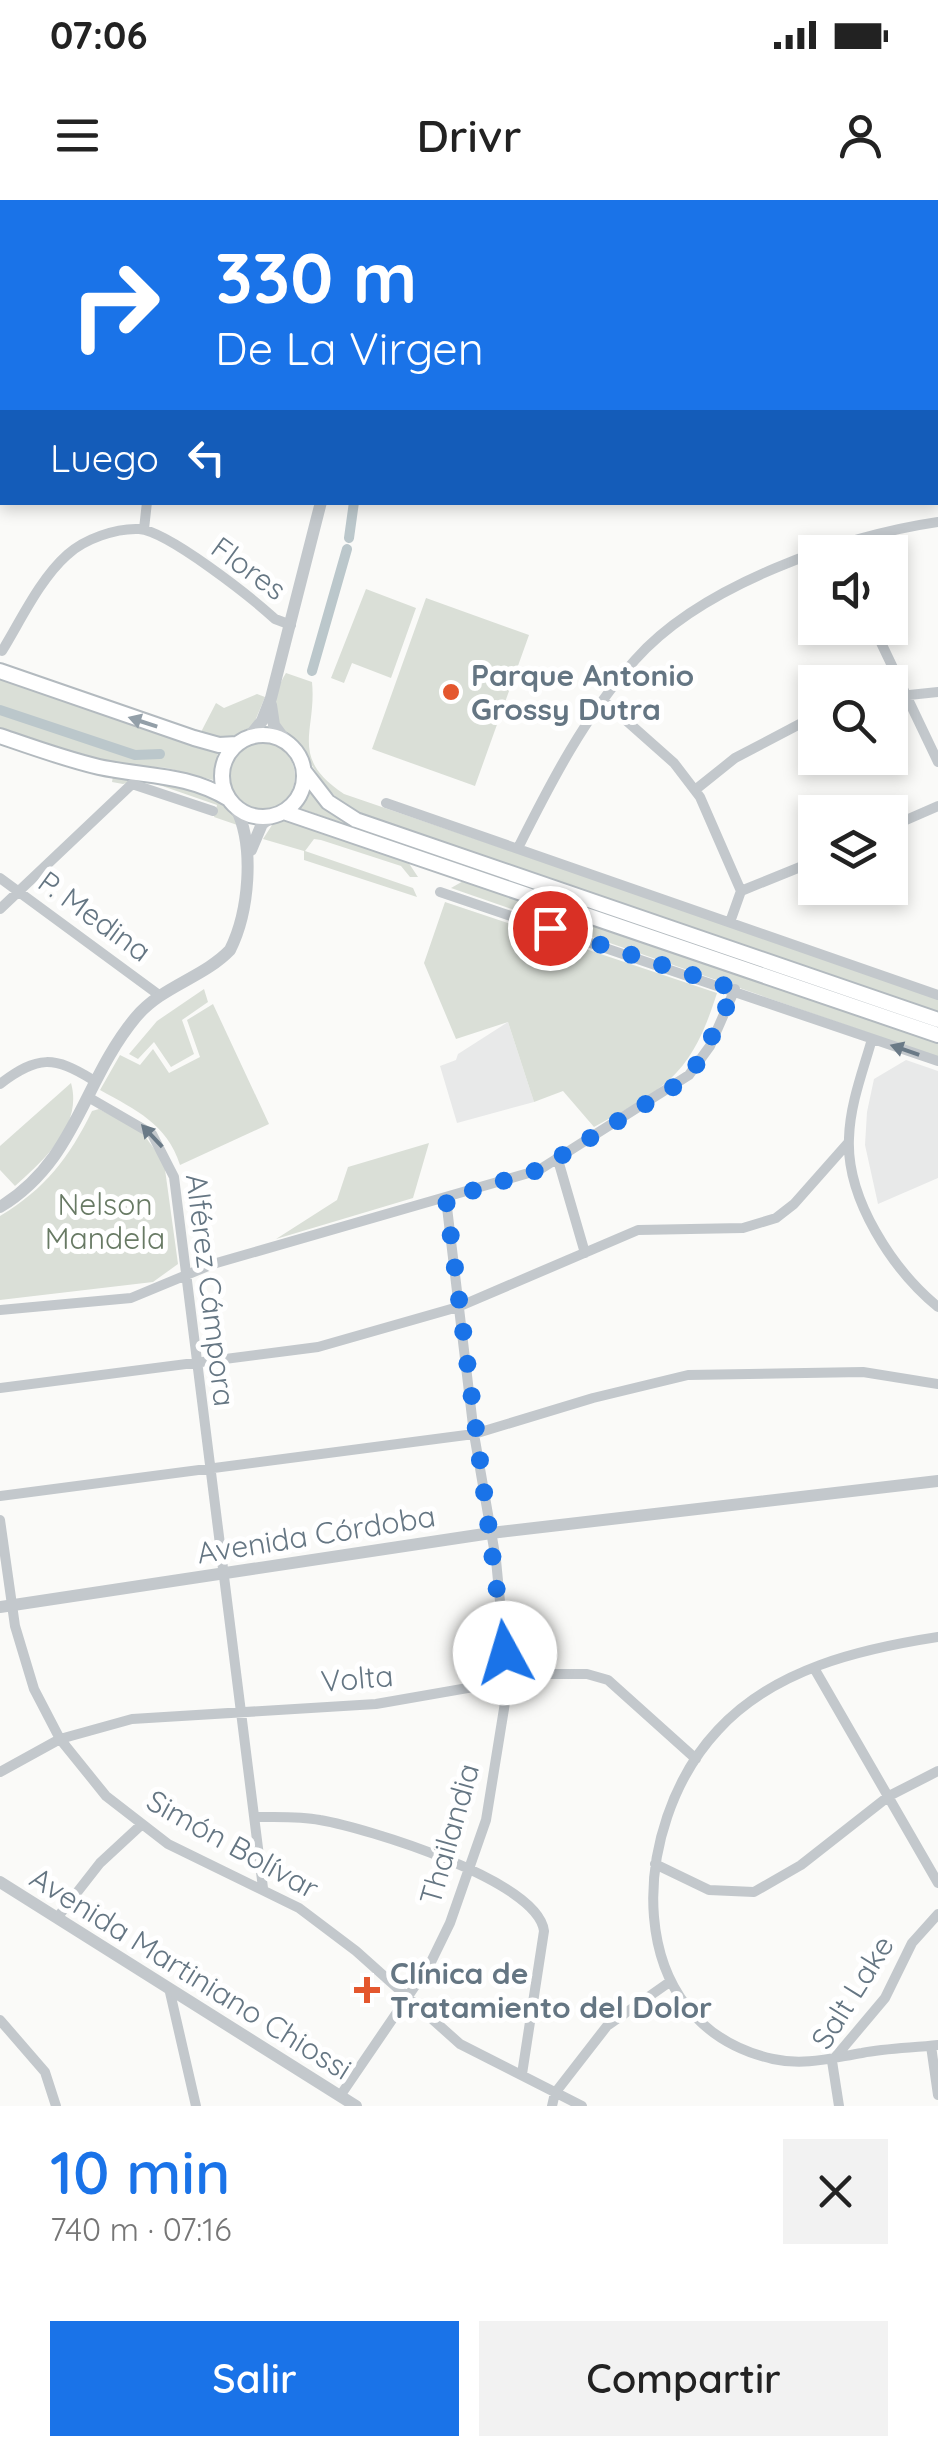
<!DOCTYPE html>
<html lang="es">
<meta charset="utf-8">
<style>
:root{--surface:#fff;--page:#f2f2f2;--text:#222;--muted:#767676;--accent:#1a73e8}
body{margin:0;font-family:Quicksand,sans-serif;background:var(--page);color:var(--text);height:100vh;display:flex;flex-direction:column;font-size:38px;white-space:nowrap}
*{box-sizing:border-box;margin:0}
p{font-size:32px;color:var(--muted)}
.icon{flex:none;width:55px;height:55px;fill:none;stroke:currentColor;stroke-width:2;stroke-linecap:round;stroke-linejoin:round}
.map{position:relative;height:1906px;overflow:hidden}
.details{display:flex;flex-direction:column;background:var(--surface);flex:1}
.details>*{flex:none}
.banner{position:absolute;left:0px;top:0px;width:940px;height:305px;box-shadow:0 5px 15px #0003;background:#1a73e8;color:#fff;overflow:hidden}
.controls{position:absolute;left:798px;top:335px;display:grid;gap:20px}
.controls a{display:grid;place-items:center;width:110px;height:110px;border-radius:0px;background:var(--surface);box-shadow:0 5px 15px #0003;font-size:50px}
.pin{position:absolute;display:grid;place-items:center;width:85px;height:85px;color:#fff;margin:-42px;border:5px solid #fff;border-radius:50%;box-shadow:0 2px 10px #0007}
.me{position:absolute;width:110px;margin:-55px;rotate:354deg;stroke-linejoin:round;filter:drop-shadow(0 0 8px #0008)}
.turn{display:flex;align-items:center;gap:35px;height:210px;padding:0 50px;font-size:45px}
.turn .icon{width:130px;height:130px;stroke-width:2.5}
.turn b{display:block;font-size:70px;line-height:85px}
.then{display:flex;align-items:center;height:95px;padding:0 50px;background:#0003;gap:20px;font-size:38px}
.round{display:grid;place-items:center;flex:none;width:105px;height:105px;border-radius:0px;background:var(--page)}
.overview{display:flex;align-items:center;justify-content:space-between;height:170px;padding:0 50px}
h1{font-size:60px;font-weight:600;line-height:75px;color:var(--accent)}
.action{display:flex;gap:20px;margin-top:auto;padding:20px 50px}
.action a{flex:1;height:115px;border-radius:0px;background:var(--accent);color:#fff;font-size:40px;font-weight:600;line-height:115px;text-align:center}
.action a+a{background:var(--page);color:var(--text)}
.status{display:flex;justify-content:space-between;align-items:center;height:70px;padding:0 50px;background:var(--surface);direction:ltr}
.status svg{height:28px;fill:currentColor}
header{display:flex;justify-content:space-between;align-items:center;height:130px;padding:0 50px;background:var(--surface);font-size:45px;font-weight:600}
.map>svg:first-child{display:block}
.built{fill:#e8e9e9}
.green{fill:#dadfd7}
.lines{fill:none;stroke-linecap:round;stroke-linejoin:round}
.stream{stroke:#bbc7cb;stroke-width:2.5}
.canal{stroke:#bbc7cb;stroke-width:10}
.secondary-casing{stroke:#b3babf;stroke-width:18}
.minor{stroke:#c3c8cc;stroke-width:10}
.tertiary{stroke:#c3c8cc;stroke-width:12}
.secondary{stroke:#fff;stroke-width:14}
.oneway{fill:#939fa8}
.oneway2{fill:#6a7a87}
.route{stroke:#1a73e8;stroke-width:18;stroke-dasharray:0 32.4}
.poi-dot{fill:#e4572e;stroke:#fff;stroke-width:4}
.labels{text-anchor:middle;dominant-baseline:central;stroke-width:10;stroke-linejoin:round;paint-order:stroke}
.street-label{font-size:30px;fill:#657683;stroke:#fff}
.poi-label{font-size:30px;font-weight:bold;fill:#657683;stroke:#fff;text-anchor:start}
.park-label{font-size:30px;fill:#687a64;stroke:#fff}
</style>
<div class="status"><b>07:06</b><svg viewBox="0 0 49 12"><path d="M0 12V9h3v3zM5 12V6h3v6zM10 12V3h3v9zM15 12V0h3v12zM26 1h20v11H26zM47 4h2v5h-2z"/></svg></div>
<header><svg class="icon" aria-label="menu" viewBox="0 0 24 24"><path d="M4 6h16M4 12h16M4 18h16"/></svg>Drivr<svg class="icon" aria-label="person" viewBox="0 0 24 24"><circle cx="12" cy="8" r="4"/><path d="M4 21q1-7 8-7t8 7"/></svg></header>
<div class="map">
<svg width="938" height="1906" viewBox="0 0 938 1906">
<rect width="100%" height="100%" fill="#fafaf8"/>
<path class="built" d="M508,822l26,80 -77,21 -17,-57 16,-6 2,-6z
M906,860l32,11v107l-60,26 -13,-59 2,-33 7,-33z"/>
<path class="green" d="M366,389l50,19 -25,70 -39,-15 -8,20 -13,-5z
M426,398l103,37 -54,151 -103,-37z
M286,473l26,9c5,50 -24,75 32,112l594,203v19l-579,-200c-28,-19 -40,-38 -56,-66 -6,-9 -18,-14 -23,-23 -9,-16 -3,-41 6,-54z
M0,477l218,75 -5,28 -46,-12 -66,-5 -101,-33z
M257,494l8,3 -12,29 -26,13 -26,-7 15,-29 8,5z
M227 576a34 34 0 1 1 68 0a34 34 0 1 1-68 0Z
M113,576c48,0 101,9 130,51l-29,-10 3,-12 -75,-26 -19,5 -11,-2z
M308,587l15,16 615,225 -639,-220z
M284,618l122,41 12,18h-8l-9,-11 -80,-26 -7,-1 -9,12 108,37 4,9 -113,-37v-9l-41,-12 11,-17z
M465,680l473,160v17l-487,-169z
M445,702l272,91c-26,82 -49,94 -123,134l-31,-36 -29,11 -26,-80 -52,17 -32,-76z
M204,789l4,13 -26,18 12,34 -23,13 -17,-25 -16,17 -9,-5 28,-33z
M213,804l56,120 -89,41c-13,-41 -44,-55 -80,-75l20,-35 20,10 13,-16 16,24 31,-16 -13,-37z
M71,883c12,42 -27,77 -56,103l-15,-16v-24z
M99,909l42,22 23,31 14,102 -25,18 -153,18v-84c45,-27 69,-58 92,-105z
M429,943l-16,55 -137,41 61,-39 11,-33z"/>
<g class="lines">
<path class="stream" d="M803,2l3,-2"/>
<path class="canal" d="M349,338l5,-36
M312,471l35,-122
M0,510l135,45 25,-1"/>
<g class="secondary-casing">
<path id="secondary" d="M0,471l194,67 25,7 18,-1
M222 576a41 41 0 1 1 82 0a41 41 0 1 1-82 0Z
M0,536c32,11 65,23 99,31 46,10 87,6 130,32
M304,571l24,31 28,18 582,200
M284,612l654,223"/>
</g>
<path class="minor" d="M89,2l2,-2
M572,2l4,-2
M0,206l2,1
M0,230l2,-6
M144,329l3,-27
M874,428l64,134
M2,451c19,-31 38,-72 65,-96 17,-16 49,-27 72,-26 29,2 113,69 136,90l16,6
M890,497l48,-5
M603,500l71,63 26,34 41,94 -11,31
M695,590l40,-32 80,-42
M386,603l552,192
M890,627l48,-21
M518,648c33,-66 67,-132 117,-188 66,-75 207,-124 303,-138
M0,678l159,117
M741,691l74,-30
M440,692l498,169
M0,709l132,-125 81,27
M872,839c-9,32 -22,65 -23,99 -3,61 44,132 89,169
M0,884c38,-29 54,-28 93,-4
M88,897l64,37 22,43 89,711
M558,960l27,93
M0,1110l131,-12 82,-34 326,-94 150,-95 21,-29 25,-57
M0,1188l318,-41 140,-40 180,-77 105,-2 33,-10 18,-14 54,-61
M0,1296l474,-62 119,-36 95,-23 175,-3 75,12
M0,1320l15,106 19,63 26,50 46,57 62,48 131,64 57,43 104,93 122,62
M938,1437c-78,12 -164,32 -220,93 -89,95 -100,294 55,329 32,7 58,-1 89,-6 25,-5 51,-5 76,-8
M814,1468l124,215
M0,1572l60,-33 72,-20 244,-15 172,-30h39l21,6 88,79
M258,1617c20,0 42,-1 62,3 46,8 218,60 224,111l-22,143
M655,1664l54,26 45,2 47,-27 88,-69 49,-25
M57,1718l43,-55 40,-37
M169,1788l27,118
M0,1820l45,52 11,34
M931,1846l7,49
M340,1896l90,-132 20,-41 36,-103 22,-136 -12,-124 -22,-126 -28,-235
M552,1906l3,-13 52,-67 64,-45
M839,1906l-7,-45 53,-63 27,-55 26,-29"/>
<path class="tertiary" d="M624,2l4,-2
M0,72h2
M271,505l3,20 11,15
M249,537l13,-16 9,-23 50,-196
M251,650l11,-26 9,-7
M0,1007c77,-47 82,-125 136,-190 26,-31 67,-39 94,-67 19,-38 25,-103 6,-142
M0,1407l491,-74 447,-52
M0,1682l356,224"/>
<use href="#secondary" class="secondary"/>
</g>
<defs><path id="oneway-solid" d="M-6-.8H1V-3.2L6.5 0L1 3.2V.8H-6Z" transform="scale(2.5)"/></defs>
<use class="oneway" href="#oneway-solid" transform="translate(143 522) rotate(-162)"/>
<g class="oneway2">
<use href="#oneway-solid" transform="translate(905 850) rotate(-161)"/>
<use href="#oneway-solid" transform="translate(152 936) rotate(-133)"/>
</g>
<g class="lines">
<path class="route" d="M505,1453l-59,-454 92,-29 137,-84 25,-25 35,-72 -185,-61"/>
</g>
<g class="poi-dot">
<circle cx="451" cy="492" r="10"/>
<path d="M362 1775h10v10h10v10h-10v10h-10v-10h-10v-10h10z"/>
</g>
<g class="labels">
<g class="street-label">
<text transform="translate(249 368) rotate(36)">Flores</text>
<text transform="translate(95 716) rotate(36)">P. Medina</text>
<text transform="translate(211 1090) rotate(83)">Alférez Cámpora</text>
<text transform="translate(316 1334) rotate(-9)">Avenida Córdoba</text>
<text transform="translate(357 1478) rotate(-5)">Volta</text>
<text transform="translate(449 1634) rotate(-74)">Thailandia</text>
<text transform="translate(233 1644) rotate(29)">Simón Bolívar</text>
<text transform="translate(191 1773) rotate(32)">Avenida Martiniano Chiossi</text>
<text transform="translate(852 1792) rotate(-58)">Salt Lake</text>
</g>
<g class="poi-label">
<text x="471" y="475">Parque Antonio<tspan x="471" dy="34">Grossy Dutra</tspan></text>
<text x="390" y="1773">Clínica de<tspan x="390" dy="34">Tratamiento del Dolor</tspan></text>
</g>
<g class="park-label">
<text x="105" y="1004">Nelson<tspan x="105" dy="34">Mandela</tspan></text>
</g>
</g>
</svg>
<div class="controls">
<a><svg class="icon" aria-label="sound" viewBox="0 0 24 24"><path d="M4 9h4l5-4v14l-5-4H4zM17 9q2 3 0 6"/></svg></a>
<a><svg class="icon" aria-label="search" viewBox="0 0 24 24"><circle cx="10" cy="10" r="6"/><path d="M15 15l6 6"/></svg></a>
<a><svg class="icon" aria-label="layers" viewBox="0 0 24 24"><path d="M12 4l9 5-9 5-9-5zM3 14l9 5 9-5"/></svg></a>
</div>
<div class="pin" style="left:550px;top:728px;background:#d93025"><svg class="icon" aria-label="arrive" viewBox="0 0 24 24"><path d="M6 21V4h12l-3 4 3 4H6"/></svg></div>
<svg class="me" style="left:505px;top:1453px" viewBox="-20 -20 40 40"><circle r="19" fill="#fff"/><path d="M0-13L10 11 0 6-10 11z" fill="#1a73e8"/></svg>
<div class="banner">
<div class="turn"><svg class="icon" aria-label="right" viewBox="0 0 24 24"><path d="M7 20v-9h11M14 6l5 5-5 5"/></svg><div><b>330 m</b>De La Virgen</div></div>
<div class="then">Luego<svg class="icon" aria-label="left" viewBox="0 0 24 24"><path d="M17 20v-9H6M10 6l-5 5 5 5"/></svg></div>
</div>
</div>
<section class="details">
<div class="overview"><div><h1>10 min</h1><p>740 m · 07:16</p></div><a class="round"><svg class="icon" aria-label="close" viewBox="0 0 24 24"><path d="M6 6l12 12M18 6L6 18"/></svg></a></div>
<div class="action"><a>Salir</a><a>Compartir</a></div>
</section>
